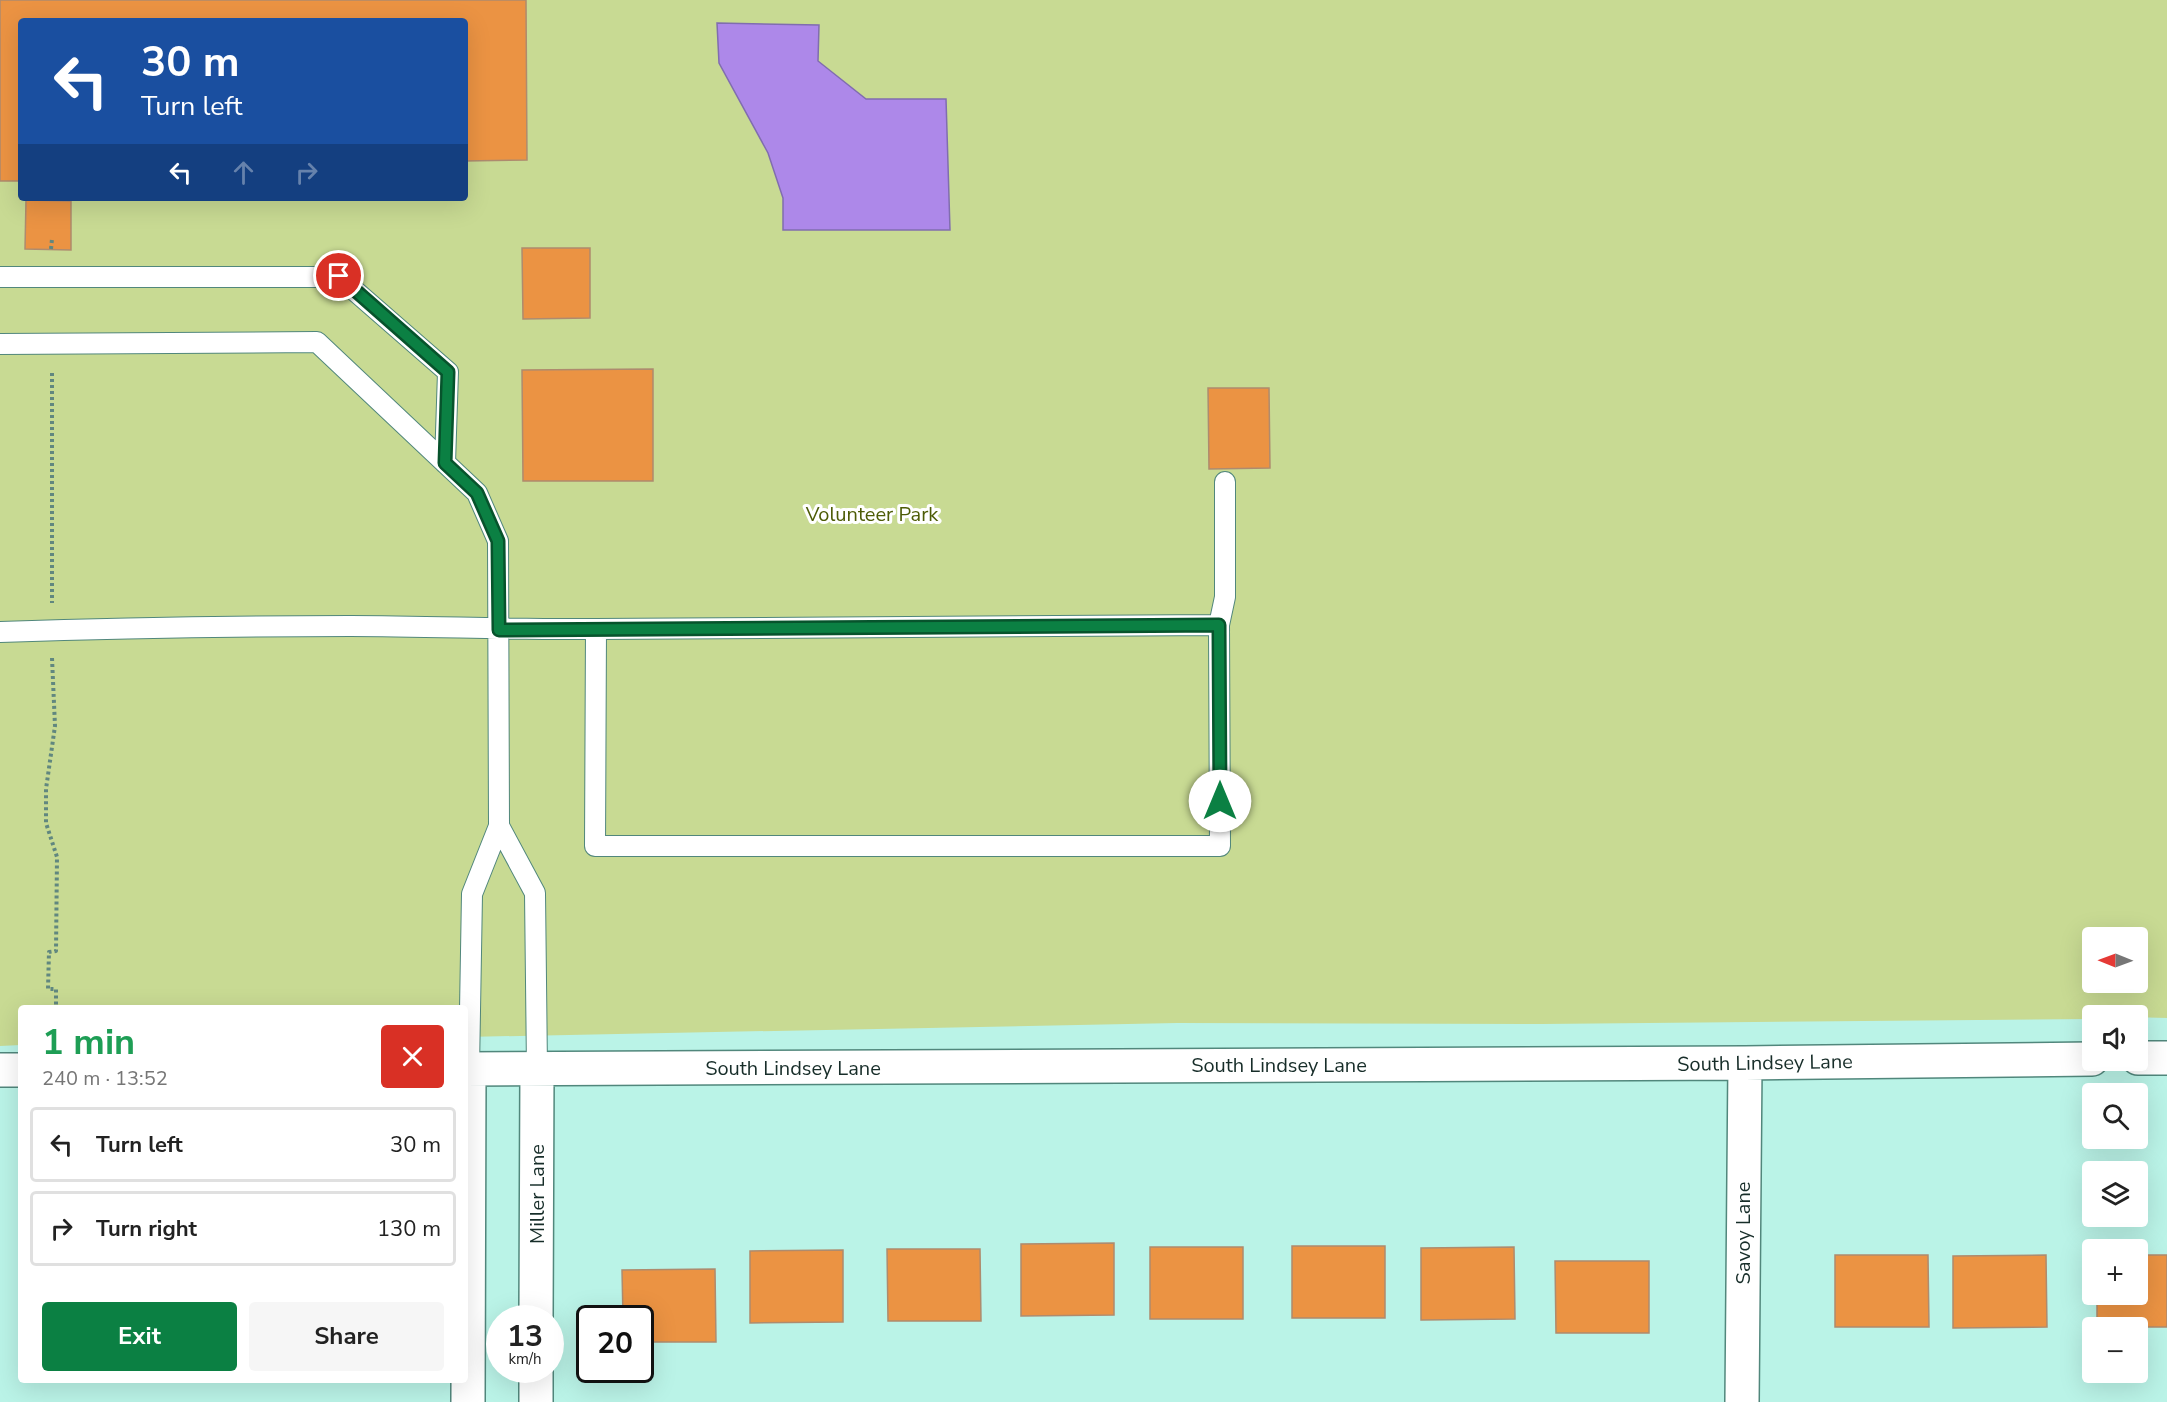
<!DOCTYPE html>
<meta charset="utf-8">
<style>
:root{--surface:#fff;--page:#f6f6f6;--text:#222;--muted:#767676;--line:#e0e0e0;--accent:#0b8043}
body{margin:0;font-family:"Nunito Sans",sans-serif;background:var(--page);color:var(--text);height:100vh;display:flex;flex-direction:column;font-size:22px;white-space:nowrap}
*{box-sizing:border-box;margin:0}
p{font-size:20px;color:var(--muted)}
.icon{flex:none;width:33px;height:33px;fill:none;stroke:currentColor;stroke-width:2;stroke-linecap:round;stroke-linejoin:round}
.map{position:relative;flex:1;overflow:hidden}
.panel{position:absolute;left:18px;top:1005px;width:450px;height:378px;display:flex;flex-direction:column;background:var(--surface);border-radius:6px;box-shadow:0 6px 24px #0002}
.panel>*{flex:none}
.top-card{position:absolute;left:18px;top:18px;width:450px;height:183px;border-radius:6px;box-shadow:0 6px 24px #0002;background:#1a4fa0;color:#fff;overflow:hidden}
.needle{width:39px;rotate:271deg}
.fabs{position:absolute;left:2082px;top:927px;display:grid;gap:12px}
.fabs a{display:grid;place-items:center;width:66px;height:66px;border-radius:6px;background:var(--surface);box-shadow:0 6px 24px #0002;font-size:30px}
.speed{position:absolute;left:486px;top:1305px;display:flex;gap:12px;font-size:30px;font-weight:700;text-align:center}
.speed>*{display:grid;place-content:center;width:78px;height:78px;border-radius:50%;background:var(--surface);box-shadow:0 6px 24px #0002;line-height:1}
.speed small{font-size:15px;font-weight:400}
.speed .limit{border:3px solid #111;border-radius:9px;background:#fff;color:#111}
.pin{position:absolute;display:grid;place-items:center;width:51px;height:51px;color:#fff;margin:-26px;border:3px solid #fff;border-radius:50%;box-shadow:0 2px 6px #0007}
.me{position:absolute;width:66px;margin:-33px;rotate:0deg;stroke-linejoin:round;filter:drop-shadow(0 0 4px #0008)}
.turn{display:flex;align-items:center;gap:21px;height:126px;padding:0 24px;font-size:27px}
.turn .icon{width:78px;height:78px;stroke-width:2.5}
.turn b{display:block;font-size:42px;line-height:51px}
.lanes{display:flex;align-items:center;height:57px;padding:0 24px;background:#0003;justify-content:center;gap:30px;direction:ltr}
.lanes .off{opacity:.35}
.round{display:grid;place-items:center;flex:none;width:63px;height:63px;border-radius:6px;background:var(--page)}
.overview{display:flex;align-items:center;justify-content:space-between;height:102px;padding:0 24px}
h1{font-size:36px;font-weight:700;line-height:45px;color:#1e9e55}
.primary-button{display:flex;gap:12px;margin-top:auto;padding:12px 24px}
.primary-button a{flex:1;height:69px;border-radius:6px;background:var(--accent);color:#fff;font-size:24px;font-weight:700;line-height:69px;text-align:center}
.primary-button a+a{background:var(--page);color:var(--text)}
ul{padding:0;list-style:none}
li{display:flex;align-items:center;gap:18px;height:75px;margin:0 12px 9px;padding:0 12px;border:3px solid var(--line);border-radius:6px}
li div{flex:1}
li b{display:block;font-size:22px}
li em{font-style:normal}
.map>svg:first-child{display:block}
.green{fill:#c8da93;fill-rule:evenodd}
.water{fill:#ad88e9;stroke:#806daf;stroke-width:1.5}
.building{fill:#eb9343;stroke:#ae8b6e;stroke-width:1.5}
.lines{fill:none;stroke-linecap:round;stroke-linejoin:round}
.lane-casing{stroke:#51877c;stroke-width:22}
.street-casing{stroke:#51877c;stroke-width:36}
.path{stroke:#61877f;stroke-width:4;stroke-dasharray:3 3;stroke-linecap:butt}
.lane{stroke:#fff;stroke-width:20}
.street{stroke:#fff;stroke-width:33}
.route-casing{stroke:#07532c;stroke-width:15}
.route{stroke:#0b8043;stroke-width:10}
.labels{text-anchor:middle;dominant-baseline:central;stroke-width:6;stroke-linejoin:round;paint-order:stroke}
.park-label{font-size:20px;fill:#4d5c06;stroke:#fff}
.street-label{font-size:20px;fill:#172d29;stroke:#fff}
</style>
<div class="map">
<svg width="2167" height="1402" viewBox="0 0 2167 1402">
<rect width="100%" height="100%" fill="#baf3e7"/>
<path class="green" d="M0,0h2167v1018l-75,-2v3l-550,5 -365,-1 -712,14v-29h-444v37l-21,1zM21,21h444v177h-444zM2092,938h46v44h-46z"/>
<path class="water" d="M717,23l102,2 -1,36 48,38h80l4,131h-167v-32l-15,-45 -49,-90z"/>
<path class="building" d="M0,0h526l1,160 -62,1v-140h-444v160h-21z
M26,198h125v2h-125z
M26,200l45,1v49l-46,-1z
M522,248h68v70l-67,1z
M653,369v112h-130l-1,-111z
M1208,388h61l1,80 -61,1z
M1114,1243v72l-93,1v-72z
M1292,1246h93v72h-93z
M1150,1247h93v72h-93z
M1514,1247l1,72 -94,1v-72z
M887,1249h93l1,72h-93z
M843,1250v72l-93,1v-72z
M1835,1255h93l1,72h-94z
M2046,1255l1,72 -94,1v-72z
M2138,1255h29v72h-70v-33h41z
M1555,1261h94v72h-93z
M715,1269l1,73h-76v-24h-17l-1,-48z"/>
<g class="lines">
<g class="lane-casing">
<path id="lane" d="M0,277h339l109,95 -3,91
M0,344l317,-2 160,151 21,48 1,285 -27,68 -3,175
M1219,625l6,-28v-115
M0,632c116,-4 234,-6 350,-6 82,0 164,4 246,3l623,-4 1,221h-625l1,-217
M499,826l36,67 2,176"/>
</g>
<g class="street-casing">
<path id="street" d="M2138,1058h29
M465,1069l1280,-6 347,-4
M0,1070h21
M536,1318l1,-249
M468,1402l1,-333
M536,1402v-32
M1742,1402l3,-339"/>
</g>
<path class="path" d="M51,249l1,-10
M52,373v230
M52,658l3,68 -9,63v34l11,34 -1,94 -7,1 -1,37h8v19"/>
<use href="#lane" class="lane"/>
<use href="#street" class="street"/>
</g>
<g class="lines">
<g class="route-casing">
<path id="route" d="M339,276l109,96 -3,91 32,30 21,48 1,89 720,-5 1,176"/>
</g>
<use href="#route" class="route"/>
</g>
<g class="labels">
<g class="park-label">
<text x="872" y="514">Volunteer Park</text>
</g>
<g class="street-label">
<text transform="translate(1765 1063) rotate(-1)">South Lindsey Lane</text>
<text x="1279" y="1065">South Lindsey Lane</text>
<text x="793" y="1068">South Lindsey Lane</text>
<text transform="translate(537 1194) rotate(-90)">Miller Lane</text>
<text transform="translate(1743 1233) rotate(-90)">Savoy Lane</text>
</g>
</g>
</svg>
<div class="fabs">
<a><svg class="needle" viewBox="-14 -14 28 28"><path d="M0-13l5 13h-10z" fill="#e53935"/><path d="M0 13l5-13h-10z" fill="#767676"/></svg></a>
<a><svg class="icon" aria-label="sound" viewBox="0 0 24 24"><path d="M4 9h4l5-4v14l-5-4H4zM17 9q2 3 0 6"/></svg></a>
<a><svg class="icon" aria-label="search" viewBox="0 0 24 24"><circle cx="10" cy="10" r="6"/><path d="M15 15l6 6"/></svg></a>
<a><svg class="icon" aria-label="layers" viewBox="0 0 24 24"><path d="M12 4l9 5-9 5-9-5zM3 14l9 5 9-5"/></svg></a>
<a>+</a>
<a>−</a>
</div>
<div class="speed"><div>13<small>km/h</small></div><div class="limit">20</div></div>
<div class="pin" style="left:339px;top:276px;background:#d93025"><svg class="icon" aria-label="arrive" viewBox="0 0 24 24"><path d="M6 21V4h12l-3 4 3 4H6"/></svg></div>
<svg class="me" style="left:1220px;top:801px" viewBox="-20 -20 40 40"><circle r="19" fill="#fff"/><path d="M0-13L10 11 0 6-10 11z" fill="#0b8043"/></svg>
<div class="top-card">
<div class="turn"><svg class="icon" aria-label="left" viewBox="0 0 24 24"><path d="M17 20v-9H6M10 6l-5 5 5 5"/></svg><div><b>30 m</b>Turn left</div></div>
<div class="lanes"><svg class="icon" aria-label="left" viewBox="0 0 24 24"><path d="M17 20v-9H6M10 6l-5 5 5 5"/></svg><svg class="icon off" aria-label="ahead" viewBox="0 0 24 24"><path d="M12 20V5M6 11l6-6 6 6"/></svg><svg class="icon off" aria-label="right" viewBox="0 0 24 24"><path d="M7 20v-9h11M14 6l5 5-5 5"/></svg></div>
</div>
<section class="panel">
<div class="overview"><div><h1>1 min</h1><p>240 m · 13:52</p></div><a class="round" style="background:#d93025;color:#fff"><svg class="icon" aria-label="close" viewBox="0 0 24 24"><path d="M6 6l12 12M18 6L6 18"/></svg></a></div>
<ul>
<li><svg class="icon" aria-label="left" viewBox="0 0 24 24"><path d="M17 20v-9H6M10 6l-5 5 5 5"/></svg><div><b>Turn left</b></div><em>30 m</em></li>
<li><svg class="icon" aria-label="right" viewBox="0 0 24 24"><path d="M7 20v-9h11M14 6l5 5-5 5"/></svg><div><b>Turn right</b></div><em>130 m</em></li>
</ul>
<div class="primary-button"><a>Exit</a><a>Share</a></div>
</section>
</div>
